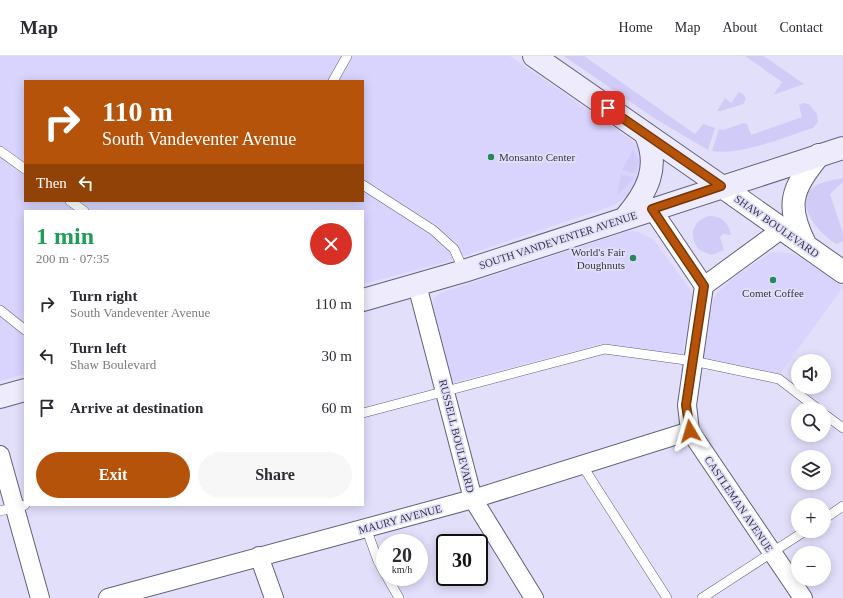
<!DOCTYPE html>
<meta charset="utf-8">
<style>
:root{--surface:#fff;--page:#f7f7f7;--text:#2b2b33;--muted:#7c7c81;--line:#e1e1e2;--accent:#b45309}
body{margin:0;font-family:"Times New Roman",serif;background:var(--page);color:var(--text);height:100vh;display:flex;flex-direction:column;font-size:15px;white-space:nowrap}
*{box-sizing:border-box;margin:0}
p{font-size:13px;color:var(--muted)}
.icon{flex:none;width:22px;height:22px;fill:none;stroke:currentColor;stroke-width:2;stroke-linecap:round;stroke-linejoin:round}
.map{position:relative;flex:1;overflow:hidden}
.panel{position:absolute;left:24px;top:154px;width:340px;height:296px;display:flex;flex-direction:column;background:var(--surface);border-radius:0px;box-shadow:0 2px 10px #0003}
.panel>*{flex:none}
.top-card{position:absolute;left:24px;top:24px;width:340px;height:122px;border-radius:0px;box-shadow:0 2px 10px #0003;background:#b45309;color:#fff;overflow:hidden}
.controls{position:absolute;left:791px;top:298px;display:grid;gap:8px}
.controls a{display:grid;place-items:center;width:40px;height:40px;border-radius:50%;background:var(--surface);box-shadow:0 2px 10px #0003;font-size:20px}
.speed{position:absolute;left:376px;top:478px;display:flex;gap:8px;font-size:20px;font-weight:700;text-align:center}
.speed>*{display:grid;place-content:center;width:52px;height:52px;border-radius:50%;background:var(--surface);box-shadow:0 2px 10px #0003;line-height:1}
.speed small{font-size:10px;font-weight:400}
.speed .limit{border:2px solid #111;border-radius:6px;background:#fff;color:#111}
.pin{position:absolute;display:grid;place-items:center;width:34px;height:34px;color:#fff;margin:-17px;border-radius:8px;box-shadow:0 2px 6px #0006}
.me{position:absolute;width:44px;margin:-22px;rotate:353deg;stroke-linejoin:round;filter:drop-shadow(0 0 3px #0008)}
.turn{display:flex;align-items:center;gap:14px;height:84px;padding:0 12px;font-size:18px}
.turn .icon{width:52px;height:52px;stroke-width:2.5}
.turn b{display:block;font-size:28px;line-height:34px}
.then{display:flex;align-items:center;height:38px;padding:0 12px;background:#0003;gap:8px;font-size:15px}
.round{display:grid;place-items:center;flex:none;width:42px;height:42px;border-radius:21px;background:var(--page)}
.summary{display:flex;align-items:center;justify-content:space-between;height:68px;padding:0 12px}
h1{font-size:24px;font-weight:600;line-height:30px;color:#1e9e55}
.primary-button{display:flex;gap:8px;margin-top:auto;padding:8px 12px}
.primary-button a{flex:1;height:46px;border-radius:24px;background:var(--accent);color:#fff;font-size:16px;font-weight:600;line-height:46px;text-align:center}
.primary-button a+a{background:var(--page);color:var(--text)}
ul{padding:0;list-style:none}
li{display:flex;align-items:center;gap:12px;height:52px;padding:0 12px}
li div{flex:1}
li b{display:block;font-size:15px}
li em{font-style:normal}
header{display:flex;align-items:center;gap:24px;box-sizing:border-box;height:56px;padding:0 20px;background:var(--surface);border-bottom:1px solid var(--line)}
header strong{font-size:19px}
nav{display:flex;gap:22px;margin-inline-start:auto;font-size:14px}
.map>svg:first-child{display:block}
.built{fill:#d8d4fe;fill-rule:evenodd}
.green{fill:#d0ccf7}
.lines{fill:none;stroke-linecap:round;stroke-linejoin:round}
.service-casing{stroke:#63607e;stroke-width:10}
.minor-casing{stroke:#63607e;stroke-width:20}
.tertiary-casing{stroke:#63607e;stroke-width:24}
.secondary-casing{stroke:#63607e;stroke-width:24}
.service{stroke:#fff;stroke-width:9}
.minor{stroke:#fff;stroke-width:18}
.tertiary{stroke:#fff;stroke-width:22}
.secondary{stroke:#edebfc;stroke-width:22}
.route-casing{stroke:#753606;stroke-width:10}
.route{stroke:#b45309;stroke-width:7}
.poi-dot{fill:#29875e;stroke:#e2dffb;stroke-width:1.5}
.labels{text-anchor:middle;dominant-baseline:central;stroke-width:3.5;stroke-linejoin:round;paint-order:stroke}
.poi-label{font-size:11px;fill:#373643;stroke:#e2dffb;text-anchor:start}
.street-label{font-size:11px;fill:#373643;stroke:#e2dffb}
</style>
<header>
<strong>Map</strong>
<nav><a>Home</a><a>Map</a><a>About</a><a>Contact</a></nav>
</header>
<div class="map">
<svg width="843" height="542" viewBox="0 0 843 542">
<rect width="100%" height="100%" fill="#e2dffb"/>
<path class="built" d="M0,0h510l120,83 9,8 6,12 -11,30 -13,12 -9,5 -166,56 -83,22v-73h-338v163l-25,7zM25,25h338v120h-338z
M628,175l10,1 15,7 36,49 4,9 -1,16 -10,42 -81,-11 -149,39 -20,-79 2,-6 7,-5z
M775,196l15,1 10,4 43,30 -63,87 -77,-16 10,-58 5,-8 11,-11 41,-28z"/>
<path class="green" d="M564,0h20l111,78 8,-10 12,4 -7,22 -54,-32z
M745,0h19l40,28 -28,10h-2l8,-12z
M739,36l5,3 2,4 -3,5 -22,7h-4l8,-13 6,5z
M803,47l6,1 8,10 1,8 -5,6c-29,9 -72,28 -101,23l7,-22 4,1 21,-7 3,1 4,11 51,-18 -3,-12z
M633,94l6,11 -3,13 -14,-4z
M621,118l13,4 -17,18z
M843,122v4l-13,12 13,39v8l-6,3c-15,-7 -43,-38 -26,-55 7,-7 22,-9 32,-11z
M709,160c13,0 20,7 22,19l-8,-1 -3,3 4,13 -12,5 -13,-5c-11,-14 -7,-29 10,-34z"/>
<g class="lines">
<g class="service-casing">
<path id="service" d="M333,25l14,-25
M0,95l25,18
M363,129l70,45 21,19 10,22
M70,145l14,10
M0,254l25,20
M363,357l242,-64 88,12 86,18 39,30
M824,358l19,14
M582,409l85,133
M0,455l25,-6
M824,463l19,-13
M366,472l12,33 7,13
M387,521l12,21
M702,542l103,-67"/>
</g>
<g class="minor-casing">
<path id="minor" d="M652,153l52,77
M782,173l-78,57 -17,119 3,26 113,167
M417,229l56,214 61,99
M0,399l40,143
M259,500l15,42
M108,542l365,-99 217,-68"/>
</g>
<g class="tertiary-casing">
<path id="tertiary" d="M721,130l122,86
M806,190c-21,-41 -15,-56 13,-91"/>
</g>
<g class="secondary-casing">
<path id="secondary" d="M534,0l187,130
M625,162c22,-26 36,-51 20,-85
M363,244l101,-29 379,-123
M0,341l25,-7"/>
</g>
<use href="#service" class="service"/>
<use href="#minor" class="minor"/>
<use href="#tertiary" class="tertiary"/>
<use href="#secondary" class="secondary"/>
</g>
<g class="lines">
<g class="route-casing">
<path id="route" d="M608,52l113,78 -69,23 52,77 -18,119 4,26"/>
</g>
<use href="#route" class="route"/>
</g>
<g class="poi-dot">
<circle cx="491" cy="101" r="4"/>
<circle cx="633" cy="202" r="4"/>
<circle cx="773" cy="224" r="4"/>
</g>
<g class="labels">
<g class="poi-label">
<text x="499" y="101">Monsanto Center</text>
<text x="625" y="196" text-anchor="end">World's Fair<tspan x="625" dy="13">Doughnuts</tspan></text>
<text x="773" y="237" text-anchor="middle">Comet Coffee</text>
</g>
<g class="street-label">
<text transform="translate(777 170) rotate(35)">SHAW BOULEVARD</text>
<text transform="translate(558 184) rotate(-18)">SOUTH VANDEVENTER AVENUE</text>
<text transform="translate(457 380) rotate(76)">RUSSELL BOULEVARD</text>
<text transform="translate(739 448) rotate(56)">CASTLEMAN AVENUE</text>
<text transform="translate(400 463) rotate(-15)">MAURY AVENUE</text>
</g>
</g>
</svg>
<div class="controls">
<a><svg class="icon" aria-label="sound" viewBox="0 0 24 24"><path d="M4 9h4l5-4v14l-5-4H4zM17 9q2 3 0 6"/></svg></a>
<a><svg class="icon" aria-label="search" viewBox="0 0 24 24"><circle cx="10" cy="10" r="6"/><path d="M15 15l6 6"/></svg></a>
<a><svg class="icon" aria-label="layers" viewBox="0 0 24 24"><path d="M12 4l9 5-9 5-9-5zM3 14l9 5 9-5"/></svg></a>
<a>+</a>
<a>−</a>
</div>
<div class="speed"><div>20<small>km/h</small></div><div class="limit">30</div></div>
<div class="pin" style="left:608px;top:52px;background:#d93025"><svg class="icon" aria-label="arrive" viewBox="0 0 24 24"><path d="M6 21V4h12l-3 4 3 4H6"/></svg></div>
<svg class="me" style="left:690px;top:375px" viewBox="-20 -20 40 40"><path d="M0-17L14 15 0 8-14 15z" fill="#b45309" stroke="#fff" stroke-width="4"/></svg>
<div class="top-card">
<div class="turn"><svg class="icon" aria-label="right" viewBox="0 0 24 24"><path d="M7 20v-9h11M14 6l5 5-5 5"/></svg><div><b>110 m</b>South Vandeventer Avenue</div></div>
<div class="then">Then<svg class="icon" aria-label="left" viewBox="0 0 24 24"><path d="M17 20v-9H6M10 6l-5 5 5 5"/></svg></div>
</div>
<section class="panel">
<div class="summary"><div><h1>1 min</h1><p>200 m · 07:35</p></div><a class="round" style="background:#d93025;color:#fff"><svg class="icon" aria-label="close" viewBox="0 0 24 24"><path d="M6 6l12 12M18 6L6 18"/></svg></a></div>
<ul>
<li><svg class="icon" aria-label="right" viewBox="0 0 24 24"><path d="M7 20v-9h11M14 6l5 5-5 5"/></svg><div><b>Turn right</b><p>South Vandeventer Avenue</p></div><em>110 m</em></li>
<li><svg class="icon" aria-label="left" viewBox="0 0 24 24"><path d="M17 20v-9H6M10 6l-5 5 5 5"/></svg><div><b>Turn left</b><p>Shaw Boulevard</p></div><em>30 m</em></li>
<li><svg class="icon" aria-label="arrive" viewBox="0 0 24 24"><path d="M6 21V4h12l-3 4 3 4H6"/></svg><div><b>Arrive at destination</b></div><em>60 m</em></li>
</ul>
<div class="primary-button"><a>Exit</a><a>Share</a></div>
</section>
</div>
